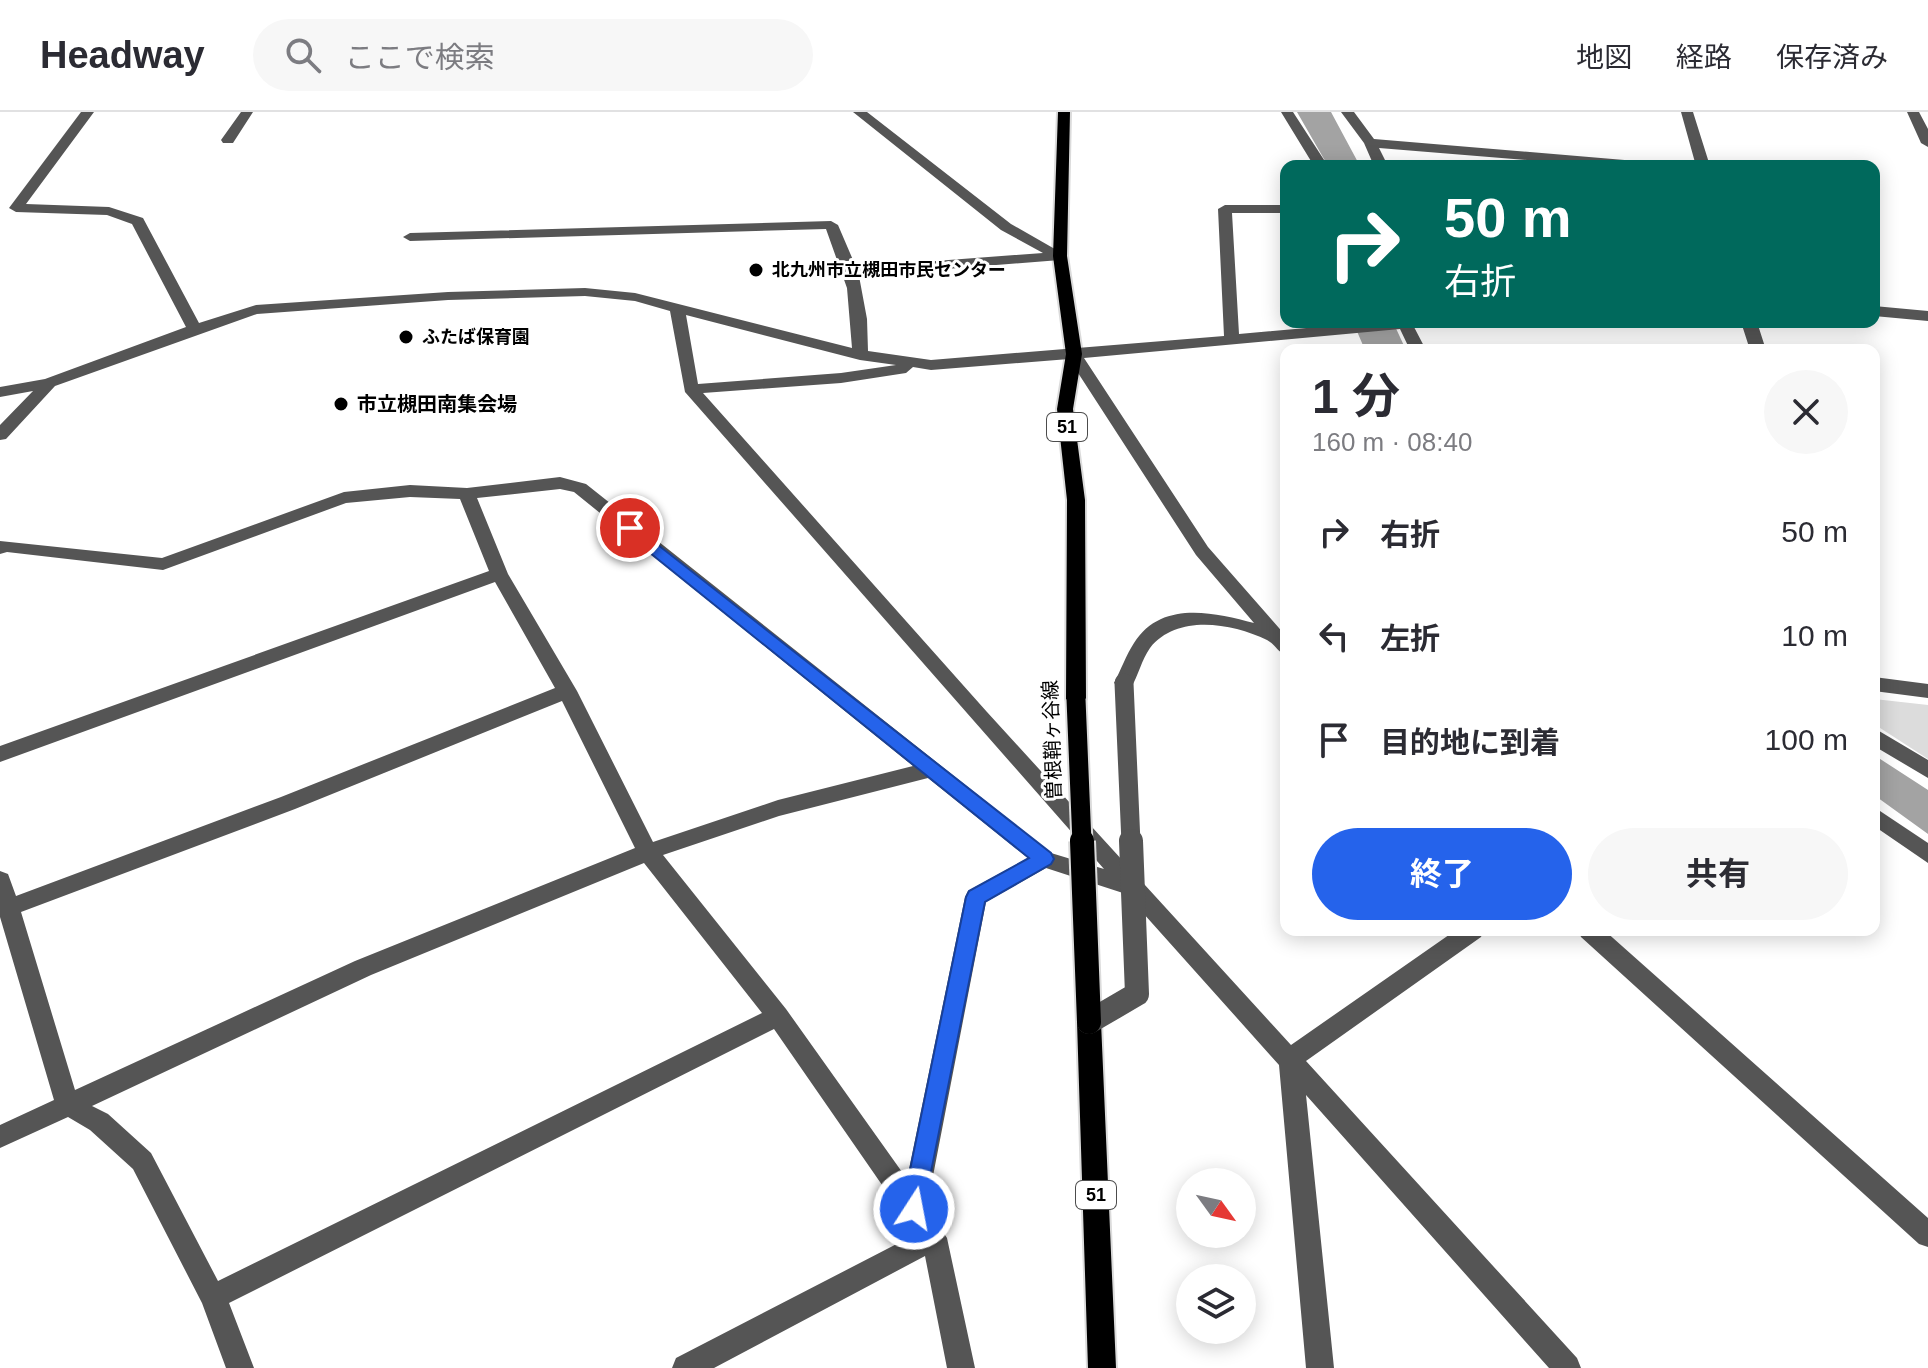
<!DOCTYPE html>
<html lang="ja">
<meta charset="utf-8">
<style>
:root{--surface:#fff;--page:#f7f7f7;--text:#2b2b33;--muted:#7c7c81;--line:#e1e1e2;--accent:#2563eb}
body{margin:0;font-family:Arial,"Noto Sans JP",sans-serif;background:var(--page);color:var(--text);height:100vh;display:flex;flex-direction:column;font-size:30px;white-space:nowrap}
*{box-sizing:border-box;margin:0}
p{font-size:26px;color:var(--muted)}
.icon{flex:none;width:44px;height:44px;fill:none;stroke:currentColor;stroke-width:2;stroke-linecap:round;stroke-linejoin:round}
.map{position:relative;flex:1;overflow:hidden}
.side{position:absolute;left:1280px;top:232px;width:600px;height:592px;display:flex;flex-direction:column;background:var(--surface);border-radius:16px;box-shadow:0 4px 20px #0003}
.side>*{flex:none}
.banner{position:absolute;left:1280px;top:48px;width:600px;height:168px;border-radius:16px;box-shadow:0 4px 20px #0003;background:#00695c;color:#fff;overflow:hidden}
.needle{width:52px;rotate:123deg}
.tools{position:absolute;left:1176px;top:1056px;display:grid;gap:16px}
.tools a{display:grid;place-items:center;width:80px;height:80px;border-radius:50%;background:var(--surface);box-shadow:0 4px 20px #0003;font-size:40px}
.pin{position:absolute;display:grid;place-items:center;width:68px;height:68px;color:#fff;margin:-34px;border:4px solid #fff;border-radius:50%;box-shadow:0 2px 8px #0007}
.me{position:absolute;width:88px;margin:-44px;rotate:11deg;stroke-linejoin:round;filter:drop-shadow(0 0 6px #0008)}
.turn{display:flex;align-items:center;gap:28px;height:168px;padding:0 32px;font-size:36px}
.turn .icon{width:104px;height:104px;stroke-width:2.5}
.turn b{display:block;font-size:56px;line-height:68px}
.round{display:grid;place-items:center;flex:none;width:84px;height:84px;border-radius:42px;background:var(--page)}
.headline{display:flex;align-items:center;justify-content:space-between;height:136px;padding:0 32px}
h1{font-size:48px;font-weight:700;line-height:60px}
.action{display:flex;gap:16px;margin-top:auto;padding:16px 32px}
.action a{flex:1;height:92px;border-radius:48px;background:var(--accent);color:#fff;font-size:32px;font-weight:700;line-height:92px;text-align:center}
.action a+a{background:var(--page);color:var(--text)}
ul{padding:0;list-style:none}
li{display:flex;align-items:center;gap:24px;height:104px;padding:0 32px}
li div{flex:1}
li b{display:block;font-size:30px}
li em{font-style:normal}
header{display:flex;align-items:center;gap:48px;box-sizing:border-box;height:112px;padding:0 40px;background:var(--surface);border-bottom:2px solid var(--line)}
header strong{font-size:38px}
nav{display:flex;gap:44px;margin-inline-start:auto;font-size:28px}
.search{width:560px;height:72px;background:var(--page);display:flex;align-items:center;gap:20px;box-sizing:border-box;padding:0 28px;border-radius:44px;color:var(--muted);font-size:30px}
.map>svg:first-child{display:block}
.green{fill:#dcdcdc}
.water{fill:#a3a3a3}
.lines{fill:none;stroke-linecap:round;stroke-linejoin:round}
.major-casing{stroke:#dbdbdb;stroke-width:4}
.minor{fill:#555;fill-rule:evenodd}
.major{fill:#000;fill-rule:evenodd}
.major-bridge-far1-casing{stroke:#dbdbdb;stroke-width:23;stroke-linecap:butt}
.major-bridge-casing{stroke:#dbdbdb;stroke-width:28;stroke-linecap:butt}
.minor-bridge-far1{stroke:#555;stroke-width:19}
.minor-bridge{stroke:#555;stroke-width:24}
.major-bridge-far1{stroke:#000;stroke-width:19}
.major-bridge{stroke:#000;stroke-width:24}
.route{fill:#2563eb;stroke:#184099;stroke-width:2}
.poi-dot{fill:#000;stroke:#fff;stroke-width:3}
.labels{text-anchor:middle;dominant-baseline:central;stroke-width:6;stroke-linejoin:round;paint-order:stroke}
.far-poi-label{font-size:18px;font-weight:bold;fill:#000;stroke:#fff;text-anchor:start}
.shield{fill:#fff;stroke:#4c4c4c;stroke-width:2}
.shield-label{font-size:18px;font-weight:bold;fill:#000}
.poi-label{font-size:20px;font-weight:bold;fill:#000;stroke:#fff;text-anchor:start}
.street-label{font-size:20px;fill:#000;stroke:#fff}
</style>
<header>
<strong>Headway</strong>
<div class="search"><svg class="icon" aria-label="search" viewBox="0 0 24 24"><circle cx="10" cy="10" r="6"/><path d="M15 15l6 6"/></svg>ここで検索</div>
<nav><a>地図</a><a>経路</a><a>保存済み</a></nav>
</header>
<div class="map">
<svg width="1928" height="1256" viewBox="0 0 1928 1256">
<rect width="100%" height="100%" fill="#fff"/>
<path class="green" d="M1874,587l54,6v54l-54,-35z"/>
<path class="water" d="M1297,0h34l29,54h-32z
M1353,210h40l13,28h-41z
M1874,643l54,35v44l-54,-39z"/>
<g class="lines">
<g class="major-casing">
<path id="major" d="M1058,0h12l-3,144 15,98 -9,55 12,91 1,199 -3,5h-14l-3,-5 1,-199 -10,-91 9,-55 -13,-98z
M1089,900l8,3 4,7 15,346h-28l-11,-346 4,-7z"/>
</g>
<path class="minor" d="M81,0h13l-68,92 83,3 34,11 56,105 57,-18 192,-13 137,-4 50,5 217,55 -5,-60 -21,-59 -416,12 -7,-4 7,-4 421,-12 7,4 18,42 187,-14 -42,-23 -148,-118h14l144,112 56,32 -7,4 -201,16 8,43 1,32 63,9 293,-24 -6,-127 7,-4h61v8h-54l7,121 134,-12h58l-17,5 12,23h-16l-10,-21 -316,29 124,189 78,89v19c-9,-3 -11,-11 -19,-15 -36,-17 -90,-26 -117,8 -8,11 -12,28 -19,40l-7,2 -10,-7c7,-13 12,-28 20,-40 27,-43 79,-31 120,-20l-58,-68 -127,-196 -138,11 -18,-3 -7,6 -65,10 -138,10 284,319 304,333 165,-115h28l-3,7 -175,124 271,297 4,10h-32l-243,-273 28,273h-28l-27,-303 -153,-171 -80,-26 -60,34 -59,305 20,31 28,130h-28l-22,-112 -211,112h-42l4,-10 240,-124 -142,-205 -545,274 25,65h-28l-24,-65 -69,-134 -43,-39 -22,-13 -68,31v-23l54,-25 -54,-183v-46l8,3 8,22 265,-99 274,-109 -60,-106 -495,180v-16l489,-175 -29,-72 -50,-2 -64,6 -183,67 -156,-18 -7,2v-13l162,17 182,-66 66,-7 57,3 93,-11 26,7 465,369 53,16 -419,-477 -15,-81 -35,-10 -50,-5 -137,4 -191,14 -202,72 -49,53 -6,1v-15l33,-34 -33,6v-10l45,-8 141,-52 -54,-103 -25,-9 -91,-3 -7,-4zM686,203l174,45 36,5 -55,8 -143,11zM560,377l14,3 339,274 -135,34 -125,42 -76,-151 -69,-117 -31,-76zM562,589l73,147 -280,113 -280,129 -54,-178 274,-103zM928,666l100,80 -60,33 -3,6 -58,282 -121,-170 -123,-154 116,-39zM644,751l118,150 -544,268 -67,-128 -43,-39 -16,-8 279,-131z
M241,0h12l-20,31h-10l-2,-3z
M1281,0h12l35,54h-14z
M1341,0h13l20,27 274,23 7,4h-56l-220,-18 9,18h-14l-10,-23z
M1681,0h12l17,54h-14z
M1907,0h12l9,17v18l-7,-4z
M1874,194l54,5v10l-54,-5z
M1741,210h16l9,28h-16z
M1874,565l54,7v14l-54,-7z
M1874,616l54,32v18l-54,-32z
M1874,695l54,36v20l-54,-37z
M1578,818h26l324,288v29l-9,-3 -338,-307z"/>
<use href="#major" class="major"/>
<g class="major-bridge-far1-casing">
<path id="major-bridge-far1" d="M1076,587l6,144"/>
</g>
<g class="major-bridge-casing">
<path id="major-bridge" d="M1082,729l7,181"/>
</g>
<path class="minor-bridge-far1" d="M1124,571l7,160"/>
<path class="minor-bridge" d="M1089,910l48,-28 -6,-153"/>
<use href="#major-bridge-far1" class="major-bridge-far1"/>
<use href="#major-bridge" class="major-bridge"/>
</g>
<path class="route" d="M630,411l421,330 3,6 -3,5 -66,38 -63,315 -8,3 -9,-3 -3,-8 64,-312 3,-6 60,-33 -405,-326v-8z"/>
<g class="poi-dot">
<circle cx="756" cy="158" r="8"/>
<circle cx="406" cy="225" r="8"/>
<circle cx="341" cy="292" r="8"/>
</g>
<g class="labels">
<g class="far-poi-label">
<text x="772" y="158">北九州市立槻田市民センター</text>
<text x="422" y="225">ふたば保育園</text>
</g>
<g class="shield">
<rect x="1047" y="301" width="40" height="28" rx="6"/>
<rect x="1076" y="1069" width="40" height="28" rx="6"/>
</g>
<g class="shield-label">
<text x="1067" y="315">51</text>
<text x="1096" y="1083">51</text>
</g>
<g class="poi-label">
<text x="357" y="292">市立槻田南集会場</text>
</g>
<g class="street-label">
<text transform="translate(1052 628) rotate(-92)">曽根鞘ヶ谷線</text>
</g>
</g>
</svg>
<div class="tools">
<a><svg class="needle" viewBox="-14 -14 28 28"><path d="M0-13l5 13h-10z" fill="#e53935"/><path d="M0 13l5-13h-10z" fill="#7c7c81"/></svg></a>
<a><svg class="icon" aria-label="layers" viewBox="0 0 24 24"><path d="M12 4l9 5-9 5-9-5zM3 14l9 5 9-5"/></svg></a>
</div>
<div class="pin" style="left:630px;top:416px;background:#d93025"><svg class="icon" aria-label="arrive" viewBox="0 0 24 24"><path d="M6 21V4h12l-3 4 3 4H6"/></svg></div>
<svg class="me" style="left:914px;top:1097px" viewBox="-20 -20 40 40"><circle r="17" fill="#2563eb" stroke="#fff" stroke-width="3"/><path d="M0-11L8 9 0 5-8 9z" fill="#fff"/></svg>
<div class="banner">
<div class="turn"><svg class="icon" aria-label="right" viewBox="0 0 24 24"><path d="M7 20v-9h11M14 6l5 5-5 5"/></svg><div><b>50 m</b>右折</div></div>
</div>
<section class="side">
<div class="headline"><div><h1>1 分</h1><p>160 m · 08:40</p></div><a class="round"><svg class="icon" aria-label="close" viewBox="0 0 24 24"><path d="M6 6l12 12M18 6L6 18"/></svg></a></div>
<ul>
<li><svg class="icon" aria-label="right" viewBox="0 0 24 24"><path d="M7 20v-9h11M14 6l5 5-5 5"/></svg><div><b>右折</b></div><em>50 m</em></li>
<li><svg class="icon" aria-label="left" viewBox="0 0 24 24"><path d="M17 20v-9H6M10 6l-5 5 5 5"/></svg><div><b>左折</b></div><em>10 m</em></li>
<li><svg class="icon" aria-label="arrive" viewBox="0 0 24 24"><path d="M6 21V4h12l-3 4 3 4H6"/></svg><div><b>目的地に到着</b></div><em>100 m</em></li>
</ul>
<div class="action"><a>終了</a><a>共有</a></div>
</section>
</div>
